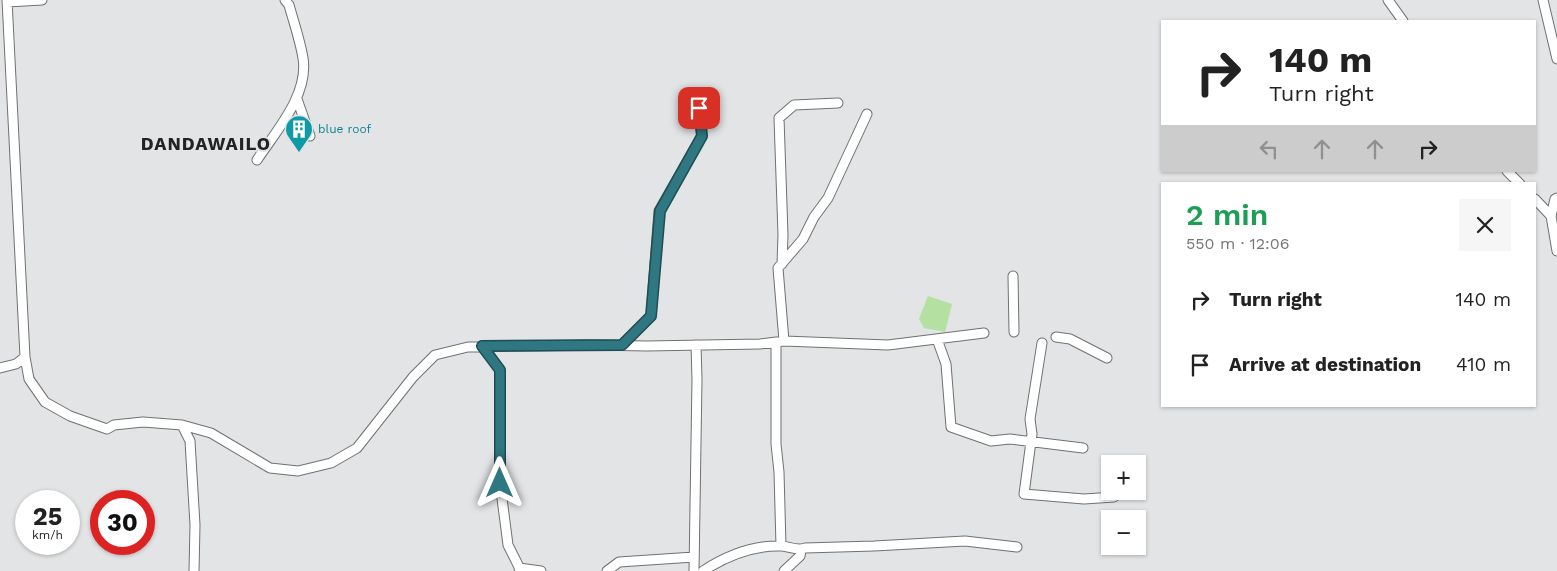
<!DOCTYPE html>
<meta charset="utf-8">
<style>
:root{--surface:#fff;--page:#f6f6f6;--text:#222;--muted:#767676}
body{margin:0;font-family:"Work Sans",sans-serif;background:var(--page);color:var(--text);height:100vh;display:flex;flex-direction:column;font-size:19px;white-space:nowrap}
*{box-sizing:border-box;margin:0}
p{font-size:16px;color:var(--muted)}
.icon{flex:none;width:28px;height:28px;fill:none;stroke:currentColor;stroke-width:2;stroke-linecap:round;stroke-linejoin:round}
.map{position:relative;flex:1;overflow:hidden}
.details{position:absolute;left:1161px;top:182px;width:375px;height:225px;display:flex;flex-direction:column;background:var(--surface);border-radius:0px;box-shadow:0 1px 4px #0004}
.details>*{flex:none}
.top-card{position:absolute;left:1161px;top:20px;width:375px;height:152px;border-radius:0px;box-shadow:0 1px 4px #0004;background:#fff;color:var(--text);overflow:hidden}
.buttons{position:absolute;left:1101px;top:455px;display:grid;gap:10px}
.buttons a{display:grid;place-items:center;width:45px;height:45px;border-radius:0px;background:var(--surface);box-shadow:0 1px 4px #0004;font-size:25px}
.speed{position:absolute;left:15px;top:490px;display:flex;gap:10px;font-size:25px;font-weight:700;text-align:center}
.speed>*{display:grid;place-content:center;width:65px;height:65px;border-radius:50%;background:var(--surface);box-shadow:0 1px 4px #0004;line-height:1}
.speed small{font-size:12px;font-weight:400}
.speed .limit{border:8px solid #d22;background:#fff;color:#111}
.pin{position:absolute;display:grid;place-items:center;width:42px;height:42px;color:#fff;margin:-21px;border-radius:10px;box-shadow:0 2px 8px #0006}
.me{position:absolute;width:55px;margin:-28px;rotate:0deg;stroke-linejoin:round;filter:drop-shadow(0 0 4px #0008)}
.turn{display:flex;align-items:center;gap:18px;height:105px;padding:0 25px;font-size:22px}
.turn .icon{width:65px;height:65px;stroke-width:2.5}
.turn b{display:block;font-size:35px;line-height:42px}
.lanes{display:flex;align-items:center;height:48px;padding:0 25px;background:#0003;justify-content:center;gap:25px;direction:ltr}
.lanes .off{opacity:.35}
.round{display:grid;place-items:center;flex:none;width:52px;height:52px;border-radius:0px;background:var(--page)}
.head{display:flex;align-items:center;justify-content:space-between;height:85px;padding:0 25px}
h1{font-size:30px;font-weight:600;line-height:38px;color:#1e9e55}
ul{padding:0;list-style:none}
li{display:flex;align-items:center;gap:15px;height:65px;padding:0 25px}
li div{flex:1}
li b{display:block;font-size:19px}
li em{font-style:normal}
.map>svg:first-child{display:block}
.green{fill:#b4e0a1}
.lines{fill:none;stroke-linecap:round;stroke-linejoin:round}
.minor-casing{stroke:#6f7172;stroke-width:11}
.minor{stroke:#fff;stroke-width:9}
.route-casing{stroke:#1f4d54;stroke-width:12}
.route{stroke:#2f7781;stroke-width:9}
.labels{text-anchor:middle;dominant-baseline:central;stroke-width:4;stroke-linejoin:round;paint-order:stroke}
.culture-label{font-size:12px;fill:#0d838f;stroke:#e2e4e6;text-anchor:start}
.district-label{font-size:18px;font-weight:bold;letter-spacing:1px;fill:#212223;stroke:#e2e4e6}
</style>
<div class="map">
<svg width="1557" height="571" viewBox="0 0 1557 571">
<rect width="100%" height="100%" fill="#e2e4e6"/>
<path class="green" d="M928,296l24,8 -7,28 -21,-4 -5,-9z"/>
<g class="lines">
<g class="minor-casing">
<path id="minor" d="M7,0l18,357 4,22 16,23 25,14 37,13 7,-4 29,-3 39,3 29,8 59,35 28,3 33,-8 26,-15 56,-71 22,-22 33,-8 123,-2 56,1 113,-2 24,-3 104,4 96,-12
M1388,0l15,21
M1543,0l14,59
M7,2l35,-2
M297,99l13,37
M257,160c19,-29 52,-65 46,-102 -3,-18 -9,-35 -14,-53l-4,-5
M1507,171l13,13
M1557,198l-2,1 -4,17 6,35
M1535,199l16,17
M782,264l1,-29 -4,-117 15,-13 44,-2
M1013,276l1,56
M1056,337l14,2 37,19
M937,339l9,25 5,63 40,14 19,-2 73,9
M784,341l-6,-73 25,-29 11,-22 14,-19 39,-84
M776,342v102l3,28 2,74
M1042,343l-12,76 2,15 -8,60 60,5 30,-2
M622,345l29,-29 8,-105 43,-75 -5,-43
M483,346l17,24v113l8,62 13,26
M0,368l16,-4 9,-7
M182,425l8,16 5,84 -1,46
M519,568l22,3
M607,571l12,-9 75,-5
M694,571l3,-192 -1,-34
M703,571c23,-15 51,-26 79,-25 8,1 16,5 23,2l69,-2 91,-5 52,6
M784,571l16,-15 1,-6"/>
</g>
<use href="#minor" class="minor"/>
</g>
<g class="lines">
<g class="route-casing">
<path id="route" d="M500,483v-113l-18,-24 140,-1 29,-29 9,-105 42,-75 -3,-28"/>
</g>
<use href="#route" class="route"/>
</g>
<defs>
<g id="building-pin" transform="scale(1.4375)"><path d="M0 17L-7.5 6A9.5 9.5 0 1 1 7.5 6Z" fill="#0f9aa8" stroke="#e2e4e6"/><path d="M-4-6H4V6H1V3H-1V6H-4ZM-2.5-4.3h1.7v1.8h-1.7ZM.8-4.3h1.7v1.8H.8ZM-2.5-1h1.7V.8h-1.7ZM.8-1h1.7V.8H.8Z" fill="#fff"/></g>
</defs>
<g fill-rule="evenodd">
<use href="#building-pin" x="299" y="129"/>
</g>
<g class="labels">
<g class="culture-label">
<text x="318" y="129">blue roof</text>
</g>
<g class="district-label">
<text x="206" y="143">DANDAWAILO</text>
</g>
</g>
</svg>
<div class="buttons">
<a>+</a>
<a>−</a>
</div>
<div class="speed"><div>25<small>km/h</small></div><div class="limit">30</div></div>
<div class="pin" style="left:699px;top:108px;background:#d93025"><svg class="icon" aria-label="arrive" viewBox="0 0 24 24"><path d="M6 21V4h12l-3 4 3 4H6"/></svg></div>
<svg class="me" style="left:500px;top:483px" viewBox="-20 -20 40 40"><path d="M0-17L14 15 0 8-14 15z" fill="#2f7781" stroke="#fff" stroke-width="4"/></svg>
<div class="top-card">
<div class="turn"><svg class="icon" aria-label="right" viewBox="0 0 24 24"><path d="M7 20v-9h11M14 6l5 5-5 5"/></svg><div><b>140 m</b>Turn right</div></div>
<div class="lanes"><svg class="icon off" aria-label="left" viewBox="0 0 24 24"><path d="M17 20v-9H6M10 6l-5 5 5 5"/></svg><svg class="icon off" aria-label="ahead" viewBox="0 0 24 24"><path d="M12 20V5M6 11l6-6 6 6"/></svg><svg class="icon off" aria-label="ahead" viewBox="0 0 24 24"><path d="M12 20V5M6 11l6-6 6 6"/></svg><svg class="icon" aria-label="right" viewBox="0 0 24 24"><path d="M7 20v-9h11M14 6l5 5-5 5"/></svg></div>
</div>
<section class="details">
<div class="head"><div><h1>2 min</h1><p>550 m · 12:06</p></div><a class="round"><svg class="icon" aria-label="close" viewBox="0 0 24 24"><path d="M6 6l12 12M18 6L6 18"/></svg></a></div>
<ul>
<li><svg class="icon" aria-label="right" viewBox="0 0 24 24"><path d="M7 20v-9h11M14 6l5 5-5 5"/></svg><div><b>Turn right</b></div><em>140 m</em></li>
<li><svg class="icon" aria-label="arrive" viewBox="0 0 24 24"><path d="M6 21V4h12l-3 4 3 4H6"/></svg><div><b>Arrive at destination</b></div><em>410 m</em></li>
</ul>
</section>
</div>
